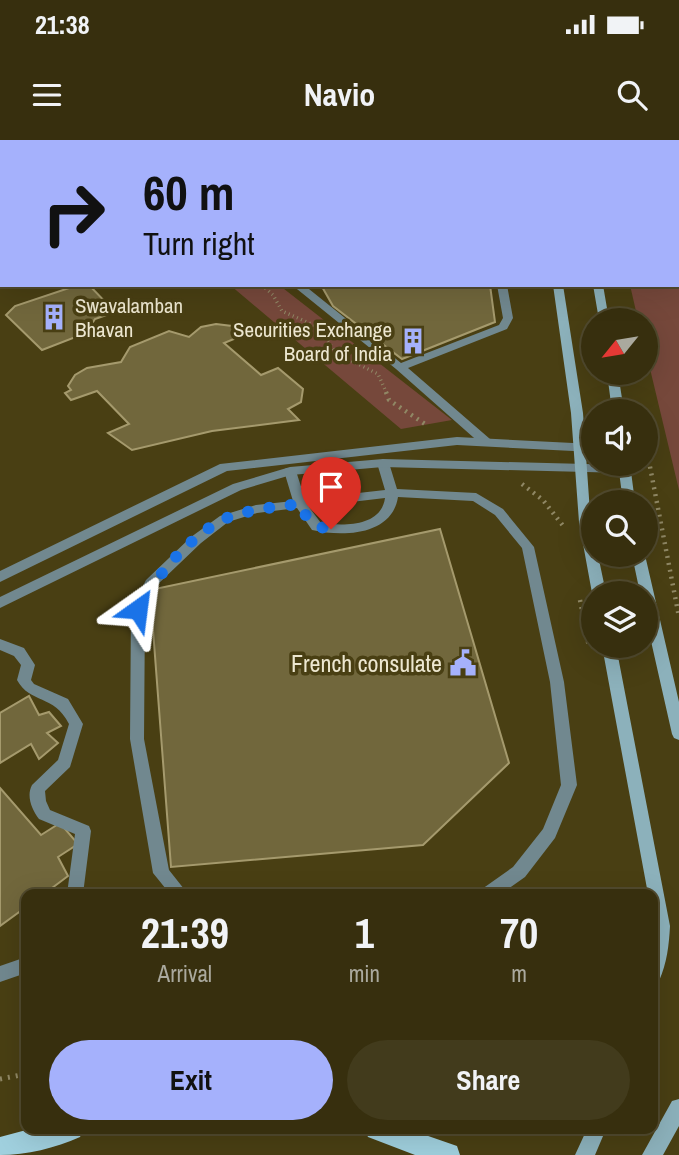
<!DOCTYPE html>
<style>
:root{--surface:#372f0e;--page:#423b1c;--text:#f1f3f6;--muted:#aaa99e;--line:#514a2e;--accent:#a5b1fc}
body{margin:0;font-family:"Archivo Narrow",sans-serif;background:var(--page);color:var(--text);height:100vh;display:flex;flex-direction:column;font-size:26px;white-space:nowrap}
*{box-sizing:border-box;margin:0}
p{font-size:23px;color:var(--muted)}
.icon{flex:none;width:38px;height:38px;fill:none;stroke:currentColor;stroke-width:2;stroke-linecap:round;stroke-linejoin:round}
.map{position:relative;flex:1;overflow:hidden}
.sheet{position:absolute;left:21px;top:749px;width:637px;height:245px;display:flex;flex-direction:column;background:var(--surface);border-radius:14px;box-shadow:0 7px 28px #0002,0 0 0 2px var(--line)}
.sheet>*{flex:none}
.top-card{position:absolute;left:0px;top:0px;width:679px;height:147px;box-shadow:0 7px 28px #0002,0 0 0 2px var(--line);background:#a5b1fc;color:#111;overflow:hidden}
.needle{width:46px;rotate:240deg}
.buttons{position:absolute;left:581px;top:168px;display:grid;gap:14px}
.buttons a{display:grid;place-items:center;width:77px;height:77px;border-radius:50%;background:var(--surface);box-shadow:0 7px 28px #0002,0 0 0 2px var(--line);font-size:35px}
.pin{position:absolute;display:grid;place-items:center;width:60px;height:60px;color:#fff;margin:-72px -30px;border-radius:50% 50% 50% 0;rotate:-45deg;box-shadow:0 0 7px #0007}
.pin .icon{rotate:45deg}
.me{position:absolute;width:77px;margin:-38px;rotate:31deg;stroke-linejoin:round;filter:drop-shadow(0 0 5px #0008)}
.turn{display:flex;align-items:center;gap:24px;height:147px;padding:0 28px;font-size:32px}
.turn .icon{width:91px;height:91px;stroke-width:2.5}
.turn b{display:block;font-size:49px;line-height:60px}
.eta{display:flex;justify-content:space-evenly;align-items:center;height:119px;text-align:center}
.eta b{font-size:42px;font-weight:800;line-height:49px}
.cta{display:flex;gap:14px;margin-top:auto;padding:14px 28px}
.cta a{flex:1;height:80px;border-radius:42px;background:var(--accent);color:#111;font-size:28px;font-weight:800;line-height:80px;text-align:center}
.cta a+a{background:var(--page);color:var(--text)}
.status{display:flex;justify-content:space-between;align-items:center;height:49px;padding:0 35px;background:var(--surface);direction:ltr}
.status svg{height:19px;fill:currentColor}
header{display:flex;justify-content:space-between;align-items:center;height:91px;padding:0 28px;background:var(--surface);font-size:32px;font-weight:800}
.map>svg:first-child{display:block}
.green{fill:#76483b}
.building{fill:#71673c;stroke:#a59a6d;stroke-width:2}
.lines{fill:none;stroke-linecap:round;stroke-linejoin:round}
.path-far2{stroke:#908865;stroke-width:3.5;stroke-dasharray:1 3.5;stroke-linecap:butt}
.path-far1{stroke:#908865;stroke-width:4.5;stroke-dasharray:2 5;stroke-linecap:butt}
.path{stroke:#908865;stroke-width:5;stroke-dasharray:2 6;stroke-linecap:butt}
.service{fill:#71888f;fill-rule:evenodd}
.tertiary{fill:#71888f;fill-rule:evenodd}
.secondary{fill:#8cb1bb;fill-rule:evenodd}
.primary{fill:#a0d0de;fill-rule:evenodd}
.route{stroke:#1a73e8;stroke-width:12;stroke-dasharray:0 21.6}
.labels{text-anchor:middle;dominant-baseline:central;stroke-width:7;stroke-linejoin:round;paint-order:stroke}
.far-poi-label{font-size:21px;fill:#ede7d0;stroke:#493f13;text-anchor:start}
.poi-label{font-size:24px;fill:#ede7d0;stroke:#493f13;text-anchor:end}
</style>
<div class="status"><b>21:38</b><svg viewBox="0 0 49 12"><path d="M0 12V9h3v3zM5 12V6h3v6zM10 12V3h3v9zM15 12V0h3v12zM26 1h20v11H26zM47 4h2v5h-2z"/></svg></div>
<header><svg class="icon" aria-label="menu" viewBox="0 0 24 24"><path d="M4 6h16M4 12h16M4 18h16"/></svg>Navio<svg class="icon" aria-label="search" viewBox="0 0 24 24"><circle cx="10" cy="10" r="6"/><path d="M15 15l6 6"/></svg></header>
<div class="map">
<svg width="679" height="1015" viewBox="0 0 679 1015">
<rect width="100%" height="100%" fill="#493f13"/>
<path class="green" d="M595,0h84v350l-33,-138v-32h-8l-8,-35h47v-143z
M230,145h49l173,135 -51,9z"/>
<path class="building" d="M149,0h58l3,2h-67z
M78,145h11l26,27 -20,7 -9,14 -44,17 -36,-35 9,-9z
M321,145h169l5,37 -93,37 -69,-53z
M216,184l16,2 9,10 -17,7 37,32 17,-7 25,21 -2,13 -13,7 11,11 -87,11 -80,19 -24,-17 21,-9 -32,-33 -26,9 -6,-7 6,-3 -3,-4 7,-11 12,-7 34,-6 9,-15 39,-16 20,6 12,-10z
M440,389l69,234 -86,82 -252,22 -21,-277z
M29,556l10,19 10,-3 12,14 -14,7 11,10 -19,16 -8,-15 -31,19v-50z
M0,648l41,47 19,-12 18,21 -20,13 10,19 -24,18h-18v13l-26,19z"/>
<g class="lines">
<path class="path-far2" d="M262,145l11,10 9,16 36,16 18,26 42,21 9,20"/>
<path class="path-far1" d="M386,252l3,8 39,26
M646,306l33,171
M522,344l21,16 21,27
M580,460l9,47"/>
<path class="path" d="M0,939l26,-5"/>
<path class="service" d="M44,0h9l1,2h-9z
M0,78l2,1v6l-2,-1z
M0,122h2l-2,7z
M292,145h12l97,78 98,-38 4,-7 -6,-33h10l6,33 -6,11 -99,39 82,71v6h-8l-86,-76z
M383,319l6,4 8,26 79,4 27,16 31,38 30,135 13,103 -22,53 -30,39 -24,17h-21l2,-5 31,-22 30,-38 18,-44 -11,-103 -28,-134 -27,-33 -22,-14 -75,-4c-6,39 -56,40 -86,33l-15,-22 -40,5 -29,9 -27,21 -45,43 -11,23 -1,130 25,131 19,24h-18l-17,-21 -23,-134 1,-130 15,-29 45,-43 29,-21 36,-11 37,-4 -9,-30 2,-3h8l2,3 9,28 80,-9 -8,-27zM385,358c-4,29 -41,28 -64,25l-12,-16z
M0,499l24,9 11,17 -4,15 3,4 34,15 15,25 -13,43 -25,24 1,10 4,9 39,16 2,5 -8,63h-16l8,-60 -36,-15c-7,-9 -13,-23 -7,-34l26,-25 11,-36c-15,-30 -39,-20 -52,-44l4,-15 -7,-9 -14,-6z
M26,817v16l-26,9v-16z"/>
<path class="tertiary" d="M538,0h8v2h-8z
M559,0h8v2h-8z
M457,297l136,7v8l-136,-7 -230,26 -227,111v-11l220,-107z
M383,319l242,6 6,4 -6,4 -242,-6 -92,8 -50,15 -241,118v-11l233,-113 57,-17z"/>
<path class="secondary" d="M87,0h13l-14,2z
M394,0h10l1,2h-10z
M433,0h9l1,2h-9z
M0,24h2v6h-2z
M553,145h10l20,128 10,142h5l8,38h-14l-13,-71 -8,-109z
M593,145h10l6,35h-10z
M607,233h11l6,38h-12z
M618,324h12l5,38h-12z
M632,415h13l34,147v38l-5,-2 -2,-4 -26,-115v-26h-6z
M602,506h14l54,280c-1,19 -3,37 -11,55l-6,2v-89h-5z
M679,959v27l-16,29h-21l30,-54z
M587,989h19l-11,26h-20z"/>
<path class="primary" d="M30,989h54l-4,8c-25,11 -53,18 -80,18v-18z
M364,989h44l49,17 3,9h-45l-47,-18z"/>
</g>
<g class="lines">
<path class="route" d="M138,469c16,-31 55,-77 89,-91 24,-9 48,-11 73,-14 7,16 13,23 31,25"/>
</g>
<defs>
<g id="building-bare" transform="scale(2.1)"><path d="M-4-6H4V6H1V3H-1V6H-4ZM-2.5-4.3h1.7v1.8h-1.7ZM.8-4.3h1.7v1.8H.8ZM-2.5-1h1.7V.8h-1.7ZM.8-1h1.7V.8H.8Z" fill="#a5b1fc" stroke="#493f13" stroke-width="2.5" paint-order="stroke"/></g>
<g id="civic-bare" transform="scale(2.1)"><path d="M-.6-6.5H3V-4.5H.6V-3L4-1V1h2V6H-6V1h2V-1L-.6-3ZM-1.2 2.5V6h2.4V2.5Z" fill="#a5b1fc" stroke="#493f13" stroke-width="2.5" paint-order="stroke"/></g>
</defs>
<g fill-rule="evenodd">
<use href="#building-bare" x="54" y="177"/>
<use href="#building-bare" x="413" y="201"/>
<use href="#civic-bare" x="463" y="523"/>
</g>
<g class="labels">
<g class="far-poi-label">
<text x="75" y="165">Swavalamban<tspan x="75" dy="24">Bhavan</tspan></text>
<text x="392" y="189" text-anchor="end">Securities Exchange<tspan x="392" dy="24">Board of India</tspan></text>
</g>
<g class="poi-label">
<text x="442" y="523">French consulate</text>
</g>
</g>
</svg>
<div class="buttons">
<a><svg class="needle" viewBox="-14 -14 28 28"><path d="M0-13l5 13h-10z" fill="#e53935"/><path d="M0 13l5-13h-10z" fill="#aaa99e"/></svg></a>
<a><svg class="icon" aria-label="sound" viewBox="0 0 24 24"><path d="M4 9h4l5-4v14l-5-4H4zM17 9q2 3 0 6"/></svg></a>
<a><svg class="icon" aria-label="search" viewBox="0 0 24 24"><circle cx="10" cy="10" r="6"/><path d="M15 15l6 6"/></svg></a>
<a><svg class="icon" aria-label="layers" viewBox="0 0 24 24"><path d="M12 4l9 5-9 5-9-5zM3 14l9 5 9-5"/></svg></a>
</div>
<div class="pin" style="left:331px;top:389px;background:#d93025"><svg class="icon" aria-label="arrive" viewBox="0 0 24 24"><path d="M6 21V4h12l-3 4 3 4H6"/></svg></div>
<svg class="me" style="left:138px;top:469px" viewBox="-20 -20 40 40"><path d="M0-17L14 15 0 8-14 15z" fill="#1a73e8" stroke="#fff" stroke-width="4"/></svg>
<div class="top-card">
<div class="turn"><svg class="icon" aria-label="right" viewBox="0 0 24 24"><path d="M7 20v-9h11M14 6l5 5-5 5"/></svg><div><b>60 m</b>Turn right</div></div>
</div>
<section class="sheet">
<div class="eta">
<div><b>21:39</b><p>Arrival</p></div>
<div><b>1</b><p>min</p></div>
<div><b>70</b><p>m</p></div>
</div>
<div class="cta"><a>Exit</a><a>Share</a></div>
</section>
</div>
